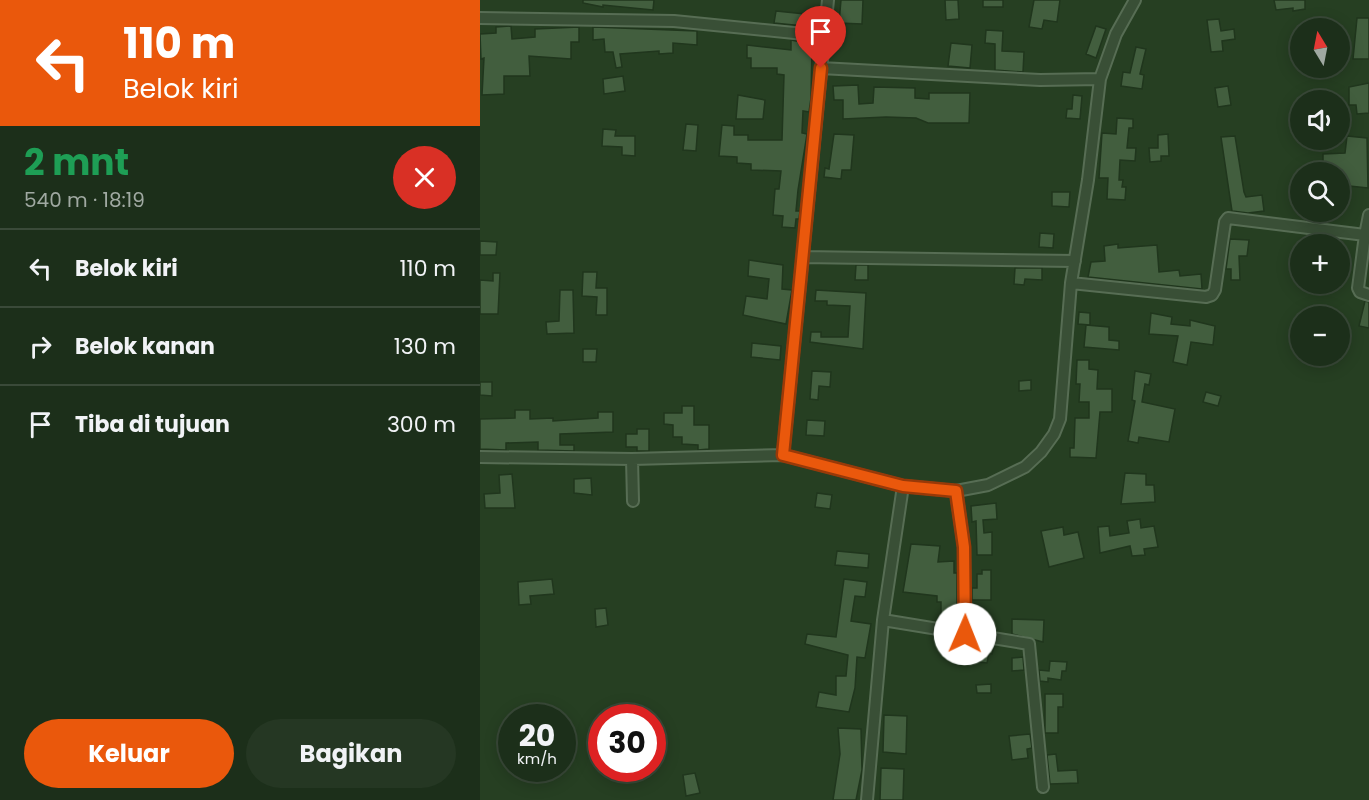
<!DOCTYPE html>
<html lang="id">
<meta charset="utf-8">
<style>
:root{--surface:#1c2f1a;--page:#253723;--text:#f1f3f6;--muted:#a0a9a2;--line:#3a4a39;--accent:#ea580c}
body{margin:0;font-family:Poppins,sans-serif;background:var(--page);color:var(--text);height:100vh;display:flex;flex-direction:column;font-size:22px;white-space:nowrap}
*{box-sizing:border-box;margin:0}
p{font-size:20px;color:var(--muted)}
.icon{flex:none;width:33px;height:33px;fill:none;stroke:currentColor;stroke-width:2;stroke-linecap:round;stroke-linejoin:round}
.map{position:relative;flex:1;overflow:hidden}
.drawer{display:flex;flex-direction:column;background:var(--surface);width:480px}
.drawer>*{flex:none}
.banner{background:#ea580c;color:#fff;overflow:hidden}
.needle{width:39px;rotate:350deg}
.fabs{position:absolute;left:810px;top:18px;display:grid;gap:12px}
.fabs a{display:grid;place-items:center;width:60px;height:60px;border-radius:50%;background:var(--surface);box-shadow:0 3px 15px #0003,0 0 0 2px var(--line);font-size:30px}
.speed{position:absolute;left:18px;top:704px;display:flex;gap:12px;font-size:30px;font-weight:700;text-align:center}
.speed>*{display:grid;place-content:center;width:78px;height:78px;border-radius:50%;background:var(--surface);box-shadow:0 3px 15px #0003,0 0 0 2px var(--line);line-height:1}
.speed small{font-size:15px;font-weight:400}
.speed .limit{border:9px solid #d22;background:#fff;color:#111}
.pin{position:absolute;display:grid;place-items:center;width:51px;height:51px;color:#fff;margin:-62px -26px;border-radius:50% 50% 50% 0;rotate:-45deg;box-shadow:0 0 6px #0007}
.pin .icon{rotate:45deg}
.me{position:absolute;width:66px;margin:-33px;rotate:1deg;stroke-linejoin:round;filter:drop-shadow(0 0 4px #0008)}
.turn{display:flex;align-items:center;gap:21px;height:126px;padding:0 24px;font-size:27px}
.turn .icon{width:78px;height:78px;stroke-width:2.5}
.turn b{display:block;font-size:42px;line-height:51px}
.round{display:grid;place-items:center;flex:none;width:63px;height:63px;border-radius:32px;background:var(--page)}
.head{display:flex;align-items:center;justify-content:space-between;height:102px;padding:0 24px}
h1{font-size:36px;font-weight:700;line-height:45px;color:#1e9e55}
.cta{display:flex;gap:12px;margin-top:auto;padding:12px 24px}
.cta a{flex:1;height:69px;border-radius:36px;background:var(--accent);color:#fff;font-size:24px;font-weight:700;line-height:69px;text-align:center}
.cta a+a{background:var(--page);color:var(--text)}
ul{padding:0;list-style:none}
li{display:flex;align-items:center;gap:18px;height:78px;padding:0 24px;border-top:2px solid var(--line)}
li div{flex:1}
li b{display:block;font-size:22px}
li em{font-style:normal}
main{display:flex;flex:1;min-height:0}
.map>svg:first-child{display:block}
.building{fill:#425e3e;stroke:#20361d;stroke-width:1.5}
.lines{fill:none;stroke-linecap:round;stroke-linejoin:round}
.minor-casing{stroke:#576d54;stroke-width:14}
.minor{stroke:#394f36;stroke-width:10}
.route-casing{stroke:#983908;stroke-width:15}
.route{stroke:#ea580c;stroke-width:10}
</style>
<main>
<section class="drawer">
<div class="banner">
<div class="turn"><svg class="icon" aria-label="left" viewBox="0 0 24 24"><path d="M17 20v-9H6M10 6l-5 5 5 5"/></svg><div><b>110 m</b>Belok kiri</div></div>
</div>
<div class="head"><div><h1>2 mnt</h1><p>540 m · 18:19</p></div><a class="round" style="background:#d93025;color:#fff"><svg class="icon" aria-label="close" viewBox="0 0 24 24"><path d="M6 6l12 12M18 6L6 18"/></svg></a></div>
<ul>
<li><svg class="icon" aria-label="left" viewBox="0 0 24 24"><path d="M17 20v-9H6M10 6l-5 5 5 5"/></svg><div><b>Belok kiri</b></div><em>110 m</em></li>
<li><svg class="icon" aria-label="right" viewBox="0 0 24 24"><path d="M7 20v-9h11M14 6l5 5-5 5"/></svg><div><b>Belok kanan</b></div><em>130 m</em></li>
<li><svg class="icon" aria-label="arrive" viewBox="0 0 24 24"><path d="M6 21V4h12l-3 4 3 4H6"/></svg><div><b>Tiba di tujuan</b></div><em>300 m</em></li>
</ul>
<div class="cta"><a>Keluar</a><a>Bagikan</a></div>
</section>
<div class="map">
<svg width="889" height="800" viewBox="0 0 889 800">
<rect width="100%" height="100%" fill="#263f22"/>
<path class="building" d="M103,0h71l-1,10 -50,-5v2l-20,-4z
M361,0h22l-1,24 -23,-1z
M465,0h13l1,19 -13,1z
M503,0h20v7h-20z
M554,0h26l-3,22 -13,-2 -2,9 -13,-2z
M794,0h31v9l-12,2v-3l-17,2z
M296,11l39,4 -1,12 -40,-4z
M877,18h12v41h-16z
M739,19l2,12 13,-2 1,10 -13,2 1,10 -12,1 -4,-32z
M31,26l1,13 23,-2v-8l44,-2v15h-8v17l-42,-3 1,20h-26v18l-22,1 2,-37 -3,1 -1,-25 16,-1v-6z
M616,26l10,3 -10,29 -10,-4z
M113,27l104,4v14l-24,-2v10l-14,1v-3l-39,3 2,13 -6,1 -3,-16h-8l-1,-13 -11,1z
M506,30l17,1 -1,20 22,1 -1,20 -28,-2v-26l-10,-1z
M311,40l21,4 -1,54 -2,14 -6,-1 -1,22 5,1 -9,56 -2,21h4l-1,8h-3l-1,9 -13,-1 1,-11 -10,-1 2,-26h4l2,-18 -30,-1v-6l-14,-1v-6l-18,-1 3,-31 12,1v9h14v5h34l2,-65 -7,-1v-6h-26v-10h-4v-13l44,5z
M471,43l21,2 -2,23 -22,-2z
M656,47l10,2 -6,25 4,1 -2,14 -21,-3 2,-14 7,1z
M143,76l2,15 -21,3 -1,-15z
M889,83v30l-12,1 -1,-9h-7v-18z
M378,85l1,19 14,-1 1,-16 41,1v10l14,1v-6h41l-1,30h-41l-12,-5 -30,-1 -43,2v-19h-9l-1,-14z
M748,86l3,19 -13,2 -3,-19z
M258,95l27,5 -2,19h-27z
M593,95l9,1 -2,23 -14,-1 1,-9h5z
M637,118l16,1v9h-4l-2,20h9l-1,13 -15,-1 -1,20h4l-1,7h4l-1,13 -18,-1 1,-21h-9l3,-45 14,1z
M206,124l12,1 -2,26 -13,-1z
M123,129l13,1 -1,6h20v20l-13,-1v-8l-20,-1z
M354,134l20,1 -3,35h-9l-1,9 -17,-2 1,-9 4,1z
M688,134l1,22h-8v5l-11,1 -1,-14h9v-13z
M755,136l9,56 2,5 16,-2 2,16 -16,2 -16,-2 -11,-74z
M867,136l20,2 1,50 -28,-3v-16h-17v-15l22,-1z
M572,192h18l-1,15 -17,-1z
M560,233l14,1 -1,14 -14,-1z
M750,239l19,1 -2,16h-8l1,24h-9v-11h-5z
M0,241l17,1 -1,13h-16z
M638,244v4l39,-3 2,27 20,-2 1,6 21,-2 1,15 -114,-12 3,-15 14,-1 -1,-15z
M269,260l34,5 -1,24 10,1 -6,34 -43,-9 3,-19 21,3 2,-20 -21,-3z
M376,265h12v15h-13z
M535,268h27v12l-17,-1 -1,6 -10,-1z
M103,272h14l-1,16h11v27h-11l1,-18 -15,-1z
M13,273h7l-2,41h-18v-34l13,1z
M80,290h13l1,43 -27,1 -1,-12 13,-1z
M336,290l50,3 -3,56 -53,-7 1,-10h10v5h27l2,-31 -23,-1v-4h-12z
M885,301l4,1v26l-10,-2z
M599,312l11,1v12l-12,-1z
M671,313l21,4 -1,7 19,2v-6l25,6 -2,19 -22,-3 -4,23 -14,-3 5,-26 -29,-2z
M606,325l23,2v13l10,1v9l-35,-3z
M272,343l29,3 -1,14 -29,-3z
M103,349h14l-1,13h-13z
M597,360h12v9l9,1 -1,19h15v23h-12l-4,46 -26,-1v-9h4l1,-30h14v-16h-10l1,-18h-4z
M332,371l19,1 -1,15 -11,-1 -1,14 -8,-1z
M655,371l16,3 -2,11 -4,-1 -3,18 33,7 -6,33 -30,-5 -1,6 -10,-2 7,-40 -3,-1z
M551,380v10l-12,1v-10z
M0,382h12v14l-12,-1z
M726,392l15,4 -3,10 -15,-4z
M202,406h12v19h15v24l-11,1v-5l-16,-1v-7h-9v-12l-9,-1v-11h18z
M35,410h15v9l23,-1v3l45,-3v-6h15v20l-53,2v11h14v6l-36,-1v-8l-32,1v7l-26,-1v-30l35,-1z
M327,420l18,1 -1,15 -18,-1z
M157,429h12v22h-12v-4h-11v-13h11z
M645,473l21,1v11h8l1,17 -34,2z
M32,474l3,34h-30l-1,-14 16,-1 -1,-18z
M111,478l1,17 -18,-2v-14z
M337,493l15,2 -2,14 -15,-2z
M516,503l1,16 -14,1 1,13 8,-1v23h-15l-1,-34 -4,1 -1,-16z
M660,519l1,9 13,-2 4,21 -14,2 1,6 -13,1 -2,-10 -30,7 -2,-26 11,-1 1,10 19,-3 -2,-12z
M583,527l1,8 14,-3 6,26 -35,9 -8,-36z
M431,544l29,2 -2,16 16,-1v12h3v43h-16v-14h-4v-6l-34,-4z
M357,551l32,3 -1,14 -33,-3z
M502,570h9v30h-19v-12h5v-14h5z
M72,579l2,15 -24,2 1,8 -12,1 -1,-23z
M364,579l23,3 -2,15 -10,-1 -4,25 20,3 -6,34 -8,-1 -2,31 -6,24 -33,-5 3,-15 17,3v-19h10l2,-21 -43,-11 2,-10 29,3z
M126,608l2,17 -12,2 -1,-18z
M532,619l32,1 -1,22 -31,-8z
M466,638l48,8 -2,8 -3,-1 -2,10 -8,-1 2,-9 -22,-3v4l-14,-2z
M543,657l1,13 -12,1v-13z
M570,661l17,1 -1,9h-4l-1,9 -13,-2v4l-8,-1 -1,-11 10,1z
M511,684v9h-14l-1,-8z
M565,694h18v13h-5v26h-13z
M404,715l23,1 -1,38 -23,-2z
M358,728l23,1 1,41 -6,30h-23l7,-46z
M550,734l2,14 -5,1 1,9 -16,2 -3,-24z
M576,754l2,17 19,-1 1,13 -28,1 -3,-29z
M401,768l23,1 -1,31h-23z
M215,773l5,20 -14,3 -3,-21z"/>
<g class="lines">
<g class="minor-casing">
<path id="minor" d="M0,18l194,3 150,15
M341,68l219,12 60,-1
M885,235l-7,53 2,4 9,3
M323,257l272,4
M591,283l135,14 6,-2 3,-5 10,-68 3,-4 137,17 4,-20
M303,455l45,-455
M0,457l152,2 151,-4 120,31 53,5 32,-6 37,-18 16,-15 13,-18 6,-15 11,-136 17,-103 12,-101 16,-45 19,-34
M152,459l1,42
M476,491l8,56 1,87
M403,620l146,24 14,143
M387,800l16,-180 20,-134"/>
</g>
<use href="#minor" class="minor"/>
</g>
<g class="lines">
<g class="route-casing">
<path id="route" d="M341,68l-38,387 120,31 53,5 8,56 1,87"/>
</g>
<use href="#route" class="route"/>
</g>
</svg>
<div class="fabs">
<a><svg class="needle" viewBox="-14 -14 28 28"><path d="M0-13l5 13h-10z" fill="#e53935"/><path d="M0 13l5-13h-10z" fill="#a0a9a2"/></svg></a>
<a><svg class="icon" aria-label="sound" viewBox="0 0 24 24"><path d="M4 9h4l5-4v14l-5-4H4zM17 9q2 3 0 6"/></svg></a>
<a><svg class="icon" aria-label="search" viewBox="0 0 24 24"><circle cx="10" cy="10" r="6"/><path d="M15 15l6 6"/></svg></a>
<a>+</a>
<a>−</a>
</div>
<div class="speed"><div>20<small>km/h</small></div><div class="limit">30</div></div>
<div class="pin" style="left:341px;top:68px;background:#d93025"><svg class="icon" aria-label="arrive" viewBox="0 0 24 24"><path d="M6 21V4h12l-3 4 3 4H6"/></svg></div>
<svg class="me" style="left:485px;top:634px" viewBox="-20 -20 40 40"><circle r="19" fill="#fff"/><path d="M0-13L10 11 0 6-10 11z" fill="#ea580c"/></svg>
</div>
</main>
